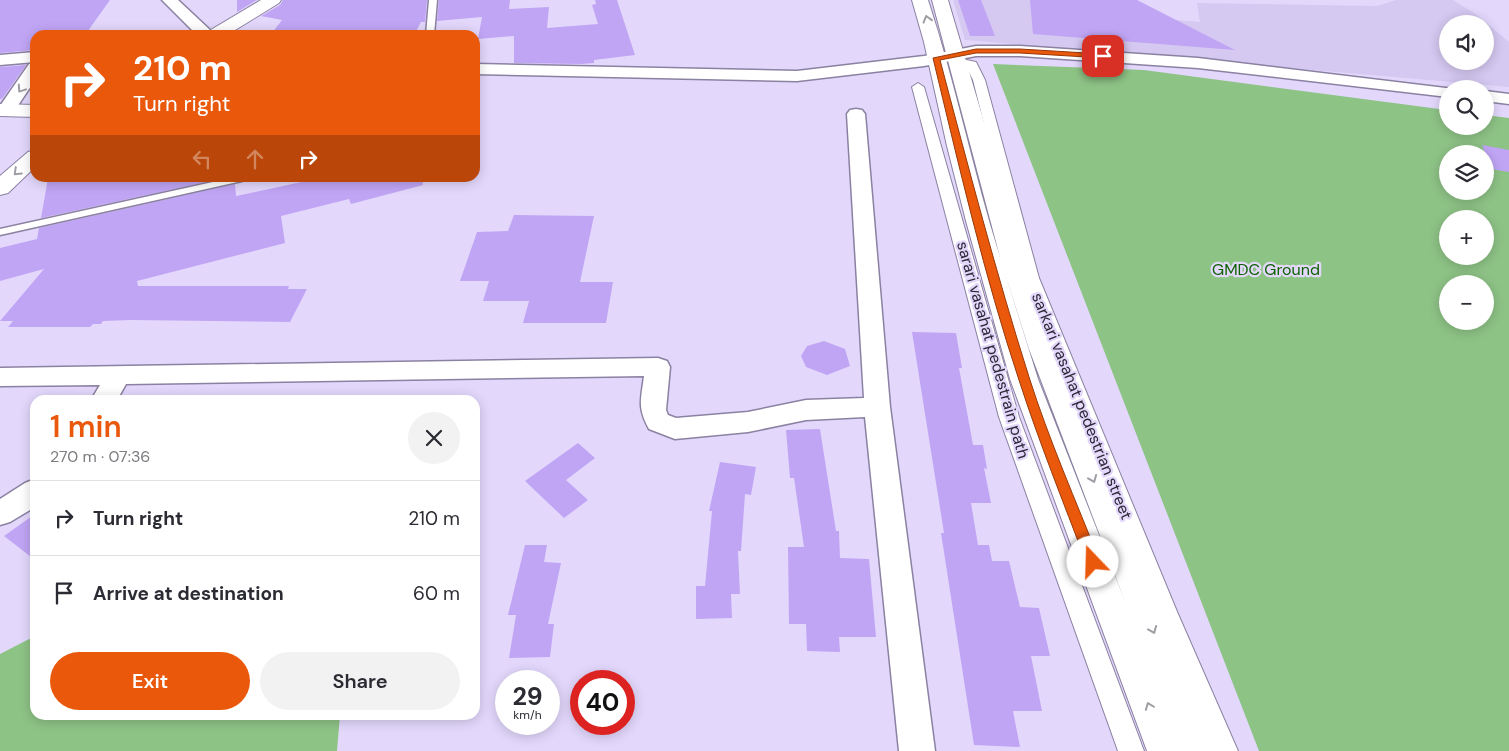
<!DOCTYPE html>
<meta charset="utf-8">
<style>
:root{--surface:#fff;--page:#f2f2f3;--text:#2b2b33;--muted:#7c7c81;--line:#e1e1e2;--accent:#ea580c}
body{margin:0;font-family:"DM Sans",sans-serif;background:var(--page);color:var(--text);height:100vh;display:flex;flex-direction:column;font-size:19px;white-space:nowrap}
*{box-sizing:border-box;margin:0}
p{font-size:16px;color:var(--muted)}
.icon{flex:none;width:28px;height:28px;fill:none;stroke:currentColor;stroke-width:2;stroke-linecap:round;stroke-linejoin:round}
.map{position:relative;flex:1;overflow:hidden}
.sheet{position:absolute;left:30px;top:395px;width:450px;height:325px;display:flex;flex-direction:column;background:var(--surface);border-radius:15px;box-shadow:0 2px 12px #0003}
.sheet>*{flex:none}
.hud{position:absolute;left:30px;top:30px;width:450px;height:152px;border-radius:15px;box-shadow:0 2px 12px #0003;background:#ea580c;color:#fff;overflow:hidden}
.fabs{position:absolute;left:1439px;top:15px;display:grid;gap:10px}
.fabs a{display:grid;place-items:center;width:55px;height:55px;border-radius:50%;background:var(--surface);box-shadow:0 2px 12px #0003;font-size:25px}
.speed{position:absolute;left:495px;top:670px;display:flex;gap:10px;font-size:25px;font-weight:700;text-align:center}
.speed>*{display:grid;place-content:center;width:65px;height:65px;border-radius:50%;background:var(--surface);box-shadow:0 2px 12px #0003;line-height:1}
.speed small{font-size:12px;font-weight:400}
.speed .limit{border:8px solid #d22;background:#fff;color:#111}
.pin{position:absolute;display:grid;place-items:center;width:42px;height:42px;color:#fff;margin:-21px;border-radius:10px;box-shadow:0 2px 8px #0006}
.me{position:absolute;width:55px;margin:-28px;rotate:339deg;stroke-linejoin:round;filter:drop-shadow(0 0 4px #0008)}
.turn{display:flex;align-items:center;gap:18px;height:105px;padding:0 20px;font-size:22px}
.turn .icon{width:65px;height:65px;stroke-width:2.5}
.turn b{display:block;font-size:35px;line-height:42px}
.lanes{display:flex;align-items:center;height:48px;padding:0 20px;background:#0003;justify-content:center;gap:25px;direction:ltr}
.lanes .off{opacity:.35}
.round{display:grid;place-items:center;flex:none;width:52px;height:52px;border-radius:26px;background:var(--page)}
.head{display:flex;align-items:center;justify-content:space-between;height:85px;padding:0 20px}
h1{font-size:30px;font-weight:600;line-height:38px;color:var(--accent)}
.cta{display:flex;gap:10px;margin-top:auto;padding:10px 20px}
.cta a{flex:1;height:58px;border-radius:30px;background:var(--accent);color:#fff;font-size:20px;font-weight:600;line-height:58px;text-align:center}
.cta a+a{background:var(--page);color:var(--text)}
ul{padding:0;list-style:none}
li{display:flex;align-items:center;gap:15px;height:75px;padding:0 20px;border-top:1px solid var(--line)}
li div{flex:1}
li b{display:block;font-size:19px}
li em{font-style:normal}
.map>svg:first-child{display:block}
.built{fill:#d5c8f1;fill-rule:evenodd}
.green{fill:#8ec386;fill-rule:evenodd}
.building{fill:#c0a5f5}
.lines{fill:none;stroke-linecap:round;stroke-linejoin:round}
.service-casing{stroke:#8b81a1;stroke-width:3}
.pedestrian-casing{stroke:#8b81a1;stroke-width:2}
.minor-casing{stroke:#8b81a1;stroke-width:3}
.tertiary-casing{stroke:#8b81a1;stroke-width:2}
.secondary-casing{stroke:#8b81a1;stroke-width:2}
.service{fill:#fff;fill-rule:evenodd}
.pedestrian{fill:#fff;fill-rule:evenodd}
.minor{fill:#fff;fill-rule:evenodd}
.tertiary{fill:#fff;fill-rule:evenodd}
.secondary{fill:#fff;fill-rule:evenodd}
.oneway{stroke:#a09ea4}
.route{fill:#ea580c;stroke:#983908}
.labels{text-anchor:middle;dominant-baseline:central;stroke-width:4.5;stroke-linejoin:round;paint-order:stroke}
.park-label{font-size:16px;fill:#0d6200;stroke:#e3d8fc}
.street-label{font-size:16px;fill:#2c2835;stroke:#e3d8fc}
</style>
<div class="map">
<svg width="1509" height="751" viewBox="0 0 1509 751">
<rect width="100%" height="100%" fill="#e3d8fc"/>
<path class="built" d="M953,0h96l53,14 98,8 -3,-19 180,3 19,-6h57l24,15 32,27v45l-544,-47zM1448,24h37v37h-37z"/>
<path class="green" d="M993,64l151,6 303,40 1,16h37v-11l24,3v633h-250zM1448,154h37v37h-37zM1448,219h37v37h-37zM1448,284h37v37h-37z
M273,396l120,4h-122z
M35,636v79h305l-3,36h-337v-97z"/>
<path class="building" d="M0,0h110l-25,35h-50v15l-35,3z
M237,0h20l-20,12z
M283,0h144l-2,22h-4l-7,13h-32l2,-4 -112,2 10,-13 -21,-4 19,-11z
M439,0h71l-1,9 40,-2 -2,21 51,-4 -6,-19 4,-1 -1,-4h22l18,55 -41,5v3l-13,1 -67,-1v-27l-36,3 4,-22 -45,4z
M958,0h23l14,36h-25z
M1030,0h107l98,50 -202,-16z
M26,65l-24,34h-2v-32z
M1482,145l27,5v22l-18,-3z
M48,178h177l-184,40z
M305,178h117l1,7 -72,19 -2,-5 -68,17 4,27 -148,38 1,5h151l-1,3h19l-17,33 -160,-2 -27,1 -2,3h-8l-3,3h-82l5,-6h-13l44,-52 -44,12v-33l37,-9 2,-11 196,-44 1,12 70,-15z
M514,215l80,1 -14,66h33l-7,41h-83l6,-22h-46l6,-20h-29l17,-49 31,-1z
M912,332l44,1 6,35h-3l14,77h10l4,24 -3,-1 7,35h-20l7,42h11l3,16h17l11,46 19,1 11,48h-19l11,55h-29l7,36 -46,-2 -33,-212h3z
M824,341l21,8 5,17 -23,9 -21,-8 -5,-11 6,-10z
M820,429l16,102h3l1,27 29,1 7,78h-37l1,15 -33,-1 -1,-27h-17l-1,-77h16l-10,-69h-4l-4,-48z
M578,443l17,15 -29,22 22,20 -24,18 -39,-37z
M720,462l36,5 -5,28 -6,-1 -4,57h-3l2,43h-9l1,24 -36,1v-33h9l7,-75h-3z
M35,514v46l-31,-24z
M525,545h22l-3,17 17,1 -13,61h6l-4,33 -41,1 7,-43h-8z"/>
<g class="lines">
<g class="service-casing">
<path id="service" d="M429,0h8l-3,35h-8z
M231,178h16l-5,3 -242,54v-6z"/>
</g>
<g class="pedestrian-casing">
<path id="pedestrian" d="M957,58l19,4 9,18 54,198 139,336 60,137h-26l-58,-137 -131,-336 -50,-198 -6,-12 -14,-3 -2,-3z
M918,83l6,4 95,330 125,334h-26l-119,-334 -87,-330z"/>
</g>
<g class="minor-casing">
<path id="minor" d="M162,0h16l31,29 2,3 -2,3h-12z
M976,46h44l178,12 256,31h-6v8l-250,-29 -178,-12h-44l-52,10 -127,15 -322,-7v-10l322,7 127,-15z
M35,52v10l-35,3v-10z
M35,63v17l-20,30 -3,4 -6,1 -6,-1v-8l29,-42z
M1485,91l24,3v10l-24,-3z
M856,109l6,1 3,4 25,293 45,344h-36l-34,-334 -59,3 -58,12 -73,7 -26,-10c-12,-22 -8,-29 -5,-53l-518,8 -9,16h-26l9,-15 -100,1v-18l658,-10 9,3 3,6 -4,43 2,5 8,3 72,-6 58,-12 58,-2 -17,-284 3,-4z
M35,479v28l-25,15 -10,3v-26l25,-16z"/>
</g>
<g class="tertiary-casing">
<path id="tertiary" d="M912,0h16c28,85 45,172 72,257l-68,-257h16l76,258 31,91 166,402h-74l-137,-372 -44,-158 -19,-75 -23,-104zM1004,270l25,79 97,255 -88,-225z
M0,104l35,1v12l-35,-1z"/>
</g>
<g class="secondary-casing">
<path id="secondary" d="M261,0h20l-2,3 -52,32h-21l3,-4z
M35,150v17l-27,26 -8,2v-19l28,-24z"/>
</g>
<use href="#service" class="service"/>
<use href="#pedestrian" class="pedestrian"/>
<use href="#minor" class="minor"/>
<use href="#tertiary" class="tertiary"/>
<use href="#secondary" class="secondary"/>
</g>
<defs><path id="oneway-chevron" d="M-2-3.5L2.5 0L-2 3.5" fill="none" stroke-width="1.6" stroke-linecap="round" stroke-linejoin="round" transform="scale(1.25)"/></defs>
<g class="oneway">
<use href="#oneway-chevron" transform="translate(927 19) rotate(-107)"/>
<use href="#oneway-chevron" transform="translate(21 89) rotate(124)"/>
<use href="#oneway-chevron" transform="translate(17 172) rotate(136)"/>
<use href="#oneway-chevron" transform="translate(1093 479) rotate(68)"/>
<use href="#oneway-chevron" transform="translate(1153 630) rotate(68)"/>
<use href="#oneway-chevron" transform="translate(1149 706) rotate(-111)"/>
</g>
<path class="route" d="M976,49h44l83,5 3,2 -3,2 -83,-5h-44l-36,7c28,106 56,213 89,317 20,63 47,124 71,185l-2,4 -5,2 -5,-2 -2,-4c-23,-61 -47,-120 -67,-182 -35,-105 -60,-214 -86,-322z"/>
<g class="labels">
<g class="park-label">
<text x="1266" y="269">GMDC Ground</text>
</g>
<g class="street-label">
<text transform="translate(993 350) rotate(74)">sarari vasahat pedestrain path</text>
<text transform="translate(1082 406) rotate(68)">sarkari vasahat pedestrian street</text>
</g>
</g>
</svg>
<div class="fabs">
<a><svg class="icon" aria-label="sound" viewBox="0 0 24 24"><path d="M4 9h4l5-4v14l-5-4H4zM17 9q2 3 0 6"/></svg></a>
<a><svg class="icon" aria-label="search" viewBox="0 0 24 24"><circle cx="10" cy="10" r="6"/><path d="M15 15l6 6"/></svg></a>
<a><svg class="icon" aria-label="layers" viewBox="0 0 24 24"><path d="M12 4l9 5-9 5-9-5zM3 14l9 5 9-5"/></svg></a>
<a>+</a>
<a>−</a>
</div>
<div class="speed"><div>29<small>km/h</small></div><div class="limit">40</div></div>
<div class="pin" style="left:1103px;top:56px;background:#d93025"><svg class="icon" aria-label="arrive" viewBox="0 0 24 24"><path d="M6 21V4h12l-3 4 3 4H6"/></svg></div>
<svg class="me" style="left:1093px;top:562px" viewBox="-20 -20 40 40"><circle r="19" fill="#fff"/><path d="M0-13L10 11 0 6-10 11z" fill="#ea580c"/></svg>
<div class="hud">
<div class="turn"><svg class="icon" aria-label="right" viewBox="0 0 24 24"><path d="M7 20v-9h11M14 6l5 5-5 5"/></svg><div><b>210 m</b>Turn right</div></div>
<div class="lanes"><svg class="icon off" aria-label="left" viewBox="0 0 24 24"><path d="M17 20v-9H6M10 6l-5 5 5 5"/></svg><svg class="icon off" aria-label="ahead" viewBox="0 0 24 24"><path d="M12 20V5M6 11l6-6 6 6"/></svg><svg class="icon" aria-label="right" viewBox="0 0 24 24"><path d="M7 20v-9h11M14 6l5 5-5 5"/></svg></div>
</div>
<section class="sheet">
<div class="head"><div><h1>1 min</h1><p>270 m · 07:36</p></div><a class="round"><svg class="icon" aria-label="close" viewBox="0 0 24 24"><path d="M6 6l12 12M18 6L6 18"/></svg></a></div>
<ul>
<li><svg class="icon" aria-label="right" viewBox="0 0 24 24"><path d="M7 20v-9h11M14 6l5 5-5 5"/></svg><div><b>Turn right</b></div><em>210 m</em></li>
<li><svg class="icon" aria-label="arrive" viewBox="0 0 24 24"><path d="M6 21V4h12l-3 4 3 4H6"/></svg><div><b>Arrive at destination</b></div><em>60 m</em></li>
</ul>
<div class="cta"><a>Exit</a><a>Share</a></div>
</section>
</div>
